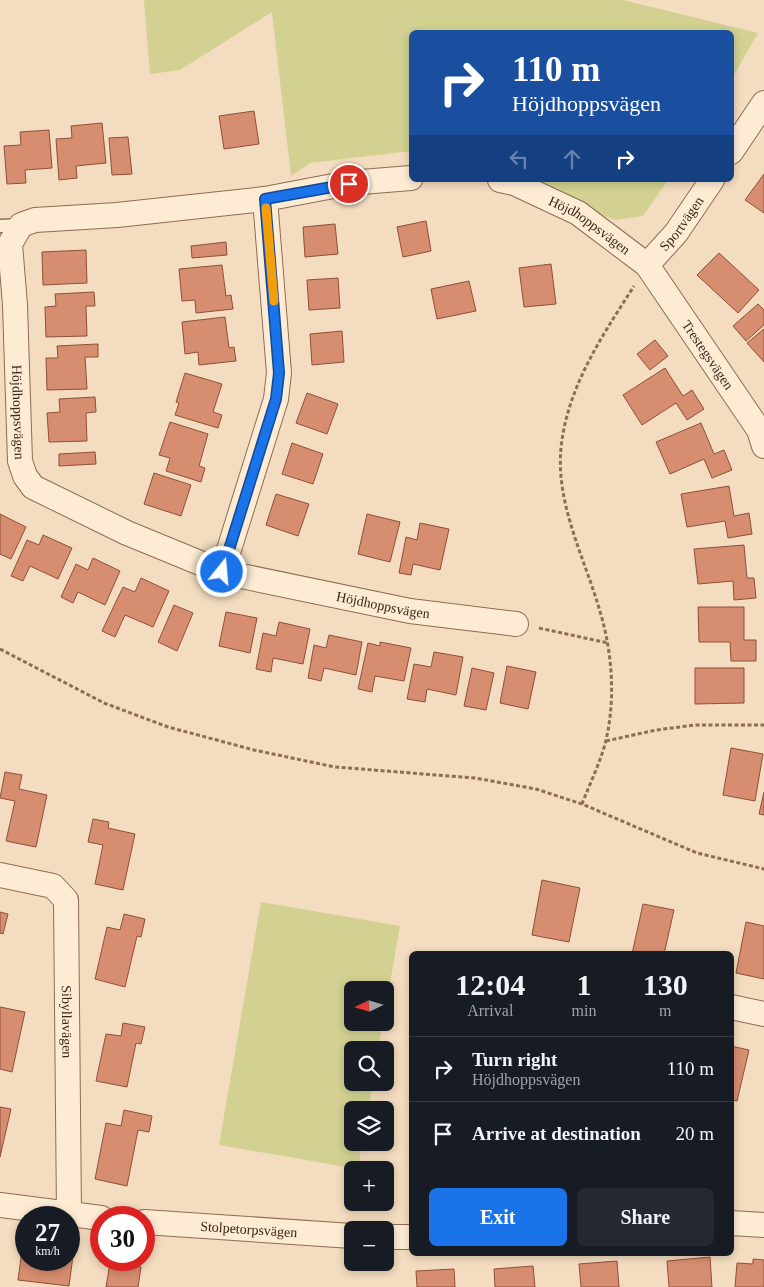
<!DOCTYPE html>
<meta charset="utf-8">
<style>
:root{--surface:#171b24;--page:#242831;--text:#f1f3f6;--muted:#9ea1a6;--line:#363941;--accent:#1a73e8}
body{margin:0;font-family:"Times New Roman",serif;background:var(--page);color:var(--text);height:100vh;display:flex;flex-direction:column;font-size:19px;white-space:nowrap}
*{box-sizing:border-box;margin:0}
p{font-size:16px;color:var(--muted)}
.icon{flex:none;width:28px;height:28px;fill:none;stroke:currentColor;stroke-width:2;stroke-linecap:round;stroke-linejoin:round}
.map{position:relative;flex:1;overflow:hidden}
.panel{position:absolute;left:409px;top:951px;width:325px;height:305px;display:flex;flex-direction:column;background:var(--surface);border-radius:8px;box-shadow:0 2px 8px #0003}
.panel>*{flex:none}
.banner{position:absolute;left:409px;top:30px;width:325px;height:152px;border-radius:8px;box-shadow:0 2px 8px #0003;background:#1a4fa0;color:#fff;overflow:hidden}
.needle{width:32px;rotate:265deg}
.tools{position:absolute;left:344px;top:981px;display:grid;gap:10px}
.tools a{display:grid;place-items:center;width:50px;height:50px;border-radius:8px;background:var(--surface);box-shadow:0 2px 8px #0003;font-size:25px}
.speed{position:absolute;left:15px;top:1206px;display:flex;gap:10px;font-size:25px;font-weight:700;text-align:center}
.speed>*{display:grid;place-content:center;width:65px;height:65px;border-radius:50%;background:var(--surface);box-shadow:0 2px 8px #0003;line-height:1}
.speed small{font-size:12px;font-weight:400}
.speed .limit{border:8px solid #d22;background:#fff;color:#111}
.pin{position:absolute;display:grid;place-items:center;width:42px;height:42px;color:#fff;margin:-21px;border:2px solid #fff;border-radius:50%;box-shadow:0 1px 5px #0007}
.me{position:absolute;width:55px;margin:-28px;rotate:17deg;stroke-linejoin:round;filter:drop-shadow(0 0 4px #0008)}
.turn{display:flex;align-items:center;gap:18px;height:105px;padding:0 20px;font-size:22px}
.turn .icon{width:65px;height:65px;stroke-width:2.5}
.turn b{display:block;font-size:35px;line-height:42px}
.lanes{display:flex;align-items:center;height:48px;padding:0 20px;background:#0003;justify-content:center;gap:25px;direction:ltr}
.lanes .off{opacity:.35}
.eta{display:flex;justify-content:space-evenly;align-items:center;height:85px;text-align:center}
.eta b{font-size:30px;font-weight:700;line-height:35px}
.action{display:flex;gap:10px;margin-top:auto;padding:10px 20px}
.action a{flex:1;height:58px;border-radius:8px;background:var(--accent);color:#fff;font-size:20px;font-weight:700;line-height:58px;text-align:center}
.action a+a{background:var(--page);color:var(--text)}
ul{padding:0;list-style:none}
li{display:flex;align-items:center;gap:15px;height:65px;padding:0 20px;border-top:1px solid var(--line)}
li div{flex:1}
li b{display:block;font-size:19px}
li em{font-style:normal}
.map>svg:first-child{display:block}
.green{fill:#d2d192}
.building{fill:#d68d70;stroke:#904f38}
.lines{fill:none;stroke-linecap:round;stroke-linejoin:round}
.lane-casing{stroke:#8e6c55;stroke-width:15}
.street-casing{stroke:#8e6c55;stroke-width:26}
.path{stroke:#8e6c55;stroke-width:3;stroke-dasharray:4 2.5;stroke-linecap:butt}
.lane{stroke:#fdebd3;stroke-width:12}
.street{stroke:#fdebd3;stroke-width:24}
.route-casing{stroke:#114b97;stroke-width:12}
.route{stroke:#1a73e8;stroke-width:9}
.slow{stroke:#f59e0b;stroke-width:9}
.labels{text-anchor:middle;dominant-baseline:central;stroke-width:5;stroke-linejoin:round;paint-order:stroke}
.street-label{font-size:14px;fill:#3c271b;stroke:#f9e8d0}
</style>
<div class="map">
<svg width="764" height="1287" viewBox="0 0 764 1287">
<rect width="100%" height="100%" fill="#f3dcbf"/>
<path class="green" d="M144,0h479l135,33 -27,47v-48h-320v119l-101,12 -19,13 -19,-164 -92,58 -30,4z
M535,180h133l-25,36 -28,4 -29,-11z
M261,902l139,24 -15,86v-22h-33v32l31,1 -5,27h-26v32l21,1 -5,27h-16v32l10,1 -4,26 -139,-24z"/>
<path class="building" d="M254,111l5,33 -35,5 -5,-33z
M102,123l4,40 -30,3 1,12 -18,2 -3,-41 16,-1 -1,-12z
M49,130l3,38 -27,2 1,13 -19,1 -3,-38 17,-1 -1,-13z
M128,137l4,37 -20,1 -3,-37z
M764,174v39l-19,-13z
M426,221l5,30 -28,6 -6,-30z
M335,224l3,30 -33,3 -2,-30z
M226,242l1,13 -35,3 -1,-12z
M86,250l1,33 -44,2 -1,-33z
M719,253l40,37 -21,23 -41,-38z
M551,264l5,40 -32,3 -5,-39z
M222,265l4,31 5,-1 2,14 -37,4 -1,-13 -13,1 -3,-32z
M338,278l2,30 -31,2 -2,-30z
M469,281l7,30 -39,8 -6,-30z
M94,292l1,14h-9l1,30 -41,1 -1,-30 11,-1 -1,-12z
M758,304l6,6v15l-18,16 -13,-15z
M225,317l4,31 5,-1 2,14 -37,4 -1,-13 -13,2 -3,-32z
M764,329v33l-17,-19z
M342,331l2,31 -32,3 -2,-31z
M655,340l13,16 -18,14 -13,-16z
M98,344v13h-13l2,32 -40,1 -1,-32h12l-1,-12z
M665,368l18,28 9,-6 12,19 -17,11 -11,-17 -34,22 -19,-30z
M185,373l37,11 -9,28 9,3 -4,13 -43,-13 4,-12 -3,-1z
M307,393l31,11 -11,30 -31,-11z
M95,397l1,15 -10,1 1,28 -38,1 -2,-29 13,-1 -1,-13z
M170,422l38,12 -9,32 6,2 -4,14 -35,-11 4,-13 -11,-3z
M701,423l13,31 10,-4 8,20 -20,8 -8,-19 -34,15 -14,-32z
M292,443l31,11 -10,30 -31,-10z
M95,452l1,12 -37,2v-12z
M154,473l37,12 -10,31 -37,-12z
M729,486l5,30 15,-3 3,21 -24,4 -3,-17 -38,6 -6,-33z
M276,494l33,10 -11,32 -32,-11z
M0,514l26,13 -15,32 -11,-5z
M367,514l33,8 -10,40 -32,-8z
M420,523l29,6 -9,41 -27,-6 -2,11 -12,-2 7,-36 11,3z
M43,535l29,13 -14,31 -28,-13 -7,15 -12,-5 16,-36 12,5z
M744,545l3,33h7l2,20 -22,2 -1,-19 -35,3 -4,-35z
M93,558l27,13 -15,34 -27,-13 -5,11 -12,-6 15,-33 12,6z
M141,578l28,13 -16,36 -28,-12 -10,22 -13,-6 21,-44 12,5z
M174,605l19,8 -16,38 -19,-9z
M698,607h46v33h12v21h-25l-1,-19h-31z
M226,612l31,6 -7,35 -31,-7z
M279,622l31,7 -7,35 -30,-6 -2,14 -15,-3 7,-36 13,3z
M329,635l33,7 -6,33 -32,-7 -3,13 -13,-3 6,-33 12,3z
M380,642l31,6 -7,33 -29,-5 -3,16 -14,-3 10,-46 12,3z
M434,652l29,5 -7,38 -29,-6 -2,13 -18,-3 7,-35 17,3z
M507,666l29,6 -8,37 -28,-6z
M472,668l22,5 -8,37 -22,-4z
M695,668h49v35l-49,1z
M731,748l32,6 -8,47 -32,-6z
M5,772l17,3 -3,14 28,6 -11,52 -30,-6 9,-40 -15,-3z
M764,792v23l-5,-1z
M93,819l16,3 -1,6 27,6 -12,56 -28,-6 8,-39 -15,-3z
M542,880l38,8 -11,54 -37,-7z
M643,904l31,6 -10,44h-32z
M0,912l8,2 -5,20 -3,-1z
M124,914l21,5 -4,18 -4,-1 -12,51 -30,-8 12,-52 13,3z
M746,922l18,4v53l-28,-6z
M0,1007l25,5 -13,60 -12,-3z
M123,1023l22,4 -4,17 -5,-1 -9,44 -31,-6 10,-47 15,2z
M731,1046l18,4 -12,51 -6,-1z
M0,1107l11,2 -11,48z
M124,1110l28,6 -3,16 -11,-2 -11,56 -32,-7 11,-56 15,3z
M22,1250h4v10h43v-5l4,1 -4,30 -51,-6z
M710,1257l2,30h-43l-2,-26z
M753,1259l11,1v27h-29l2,-24 16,1z
M617,1261l2,26h-38l-2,-23z
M110,1263l31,4 -3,20h-32z
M533,1266l2,21h-40l-1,-18z
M454,1269l1,18h-38l-1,-16z"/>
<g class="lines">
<g class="lane-casing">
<path id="lane" d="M0,226l21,-1"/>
</g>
<g class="street-casing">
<g id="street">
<path d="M731,152l33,-49"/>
<path id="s1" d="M411,178l-62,5 -84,16 -148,16 -82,5 -14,5 -11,19 5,61 5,156 5,15 8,11 94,46 95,39 188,39 106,13"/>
<path id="s2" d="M500,180l14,3 64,30 69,52 112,165 5,16"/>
<path id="s3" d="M647,265l29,-32 36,-53"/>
<path d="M222,572l54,-173 3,-26 -14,-174"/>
<path id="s4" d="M0,875l53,11 13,14 3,315"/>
<path d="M731,1007l33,7"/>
<path d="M0,1205l101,13"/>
<path id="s5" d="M144,1222l208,14"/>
<path d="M731,1223l33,2"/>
<path d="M385,1237h26"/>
</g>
</g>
<path class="path" d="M539,628l69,15
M0,649l104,54 64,24 86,23 81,17 140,11 61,11 46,15 115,49 67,16
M606,741l50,-11 39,-5h69
M582,804c8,-21 19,-43 24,-64 10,-43 6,-90 -7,-132 -16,-54 -46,-110 -37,-168 8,-57 42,-107 72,-154"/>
<use href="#lane" class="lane"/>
<use href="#street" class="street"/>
</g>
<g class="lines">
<g class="route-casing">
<path id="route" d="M222,572l54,-173 3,-26 -14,-174 84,-15"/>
</g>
<use href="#route" class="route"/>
<path class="slow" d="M266,208l8,93"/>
</g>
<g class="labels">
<g class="street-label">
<text stroke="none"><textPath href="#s3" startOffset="54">Sportvägen</textPath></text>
<text stroke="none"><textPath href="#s2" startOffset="101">Höjdhoppsvägen</textPath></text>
<text stroke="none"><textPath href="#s2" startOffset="280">Trestegsvägen</textPath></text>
<text stroke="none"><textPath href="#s1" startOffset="584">Höjdhoppsvägen</textPath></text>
<text stroke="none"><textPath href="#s1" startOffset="1034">Höjdhoppsvägen</textPath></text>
<text stroke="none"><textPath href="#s4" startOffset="195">Sibyllavägen</textPath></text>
<text stroke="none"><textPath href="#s5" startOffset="105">Stolpetorpsvägen</textPath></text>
</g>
</g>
</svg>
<div class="tools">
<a><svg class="needle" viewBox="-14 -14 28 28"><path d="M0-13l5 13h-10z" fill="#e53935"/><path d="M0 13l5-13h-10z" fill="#9ea1a6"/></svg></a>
<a><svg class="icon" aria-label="search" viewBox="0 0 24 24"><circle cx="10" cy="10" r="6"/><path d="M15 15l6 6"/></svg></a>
<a><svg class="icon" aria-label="layers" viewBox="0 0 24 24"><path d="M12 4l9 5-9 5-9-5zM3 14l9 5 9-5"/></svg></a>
<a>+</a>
<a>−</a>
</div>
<div class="speed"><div>27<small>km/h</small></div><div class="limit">30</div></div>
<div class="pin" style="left:349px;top:184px;background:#d93025"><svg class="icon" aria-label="arrive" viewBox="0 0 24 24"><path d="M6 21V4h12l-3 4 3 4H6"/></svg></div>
<svg class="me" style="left:222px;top:572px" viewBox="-20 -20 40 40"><circle r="17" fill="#1a73e8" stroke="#fff" stroke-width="3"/><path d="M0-11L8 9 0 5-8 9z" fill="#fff"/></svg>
<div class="banner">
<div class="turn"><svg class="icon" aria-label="right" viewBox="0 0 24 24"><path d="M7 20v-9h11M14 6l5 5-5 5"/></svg><div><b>110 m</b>Höjdhoppsvägen</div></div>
<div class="lanes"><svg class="icon off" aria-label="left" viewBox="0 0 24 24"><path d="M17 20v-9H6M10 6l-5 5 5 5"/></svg><svg class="icon off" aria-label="ahead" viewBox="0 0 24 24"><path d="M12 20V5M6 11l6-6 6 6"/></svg><svg class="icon" aria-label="right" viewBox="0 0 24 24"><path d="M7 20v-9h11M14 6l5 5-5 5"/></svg></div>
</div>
<section class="panel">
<div class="eta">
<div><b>12:04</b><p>Arrival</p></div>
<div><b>1</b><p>min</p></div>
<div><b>130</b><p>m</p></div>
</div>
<ul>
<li><svg class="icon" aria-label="right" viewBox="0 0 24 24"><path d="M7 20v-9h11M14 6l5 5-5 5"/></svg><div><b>Turn right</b><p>Höjdhoppsvägen</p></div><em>110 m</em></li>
<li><svg class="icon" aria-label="arrive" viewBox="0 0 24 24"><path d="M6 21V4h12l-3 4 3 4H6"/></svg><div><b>Arrive at destination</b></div><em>20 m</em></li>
</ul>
<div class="action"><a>Exit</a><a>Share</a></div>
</section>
</div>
